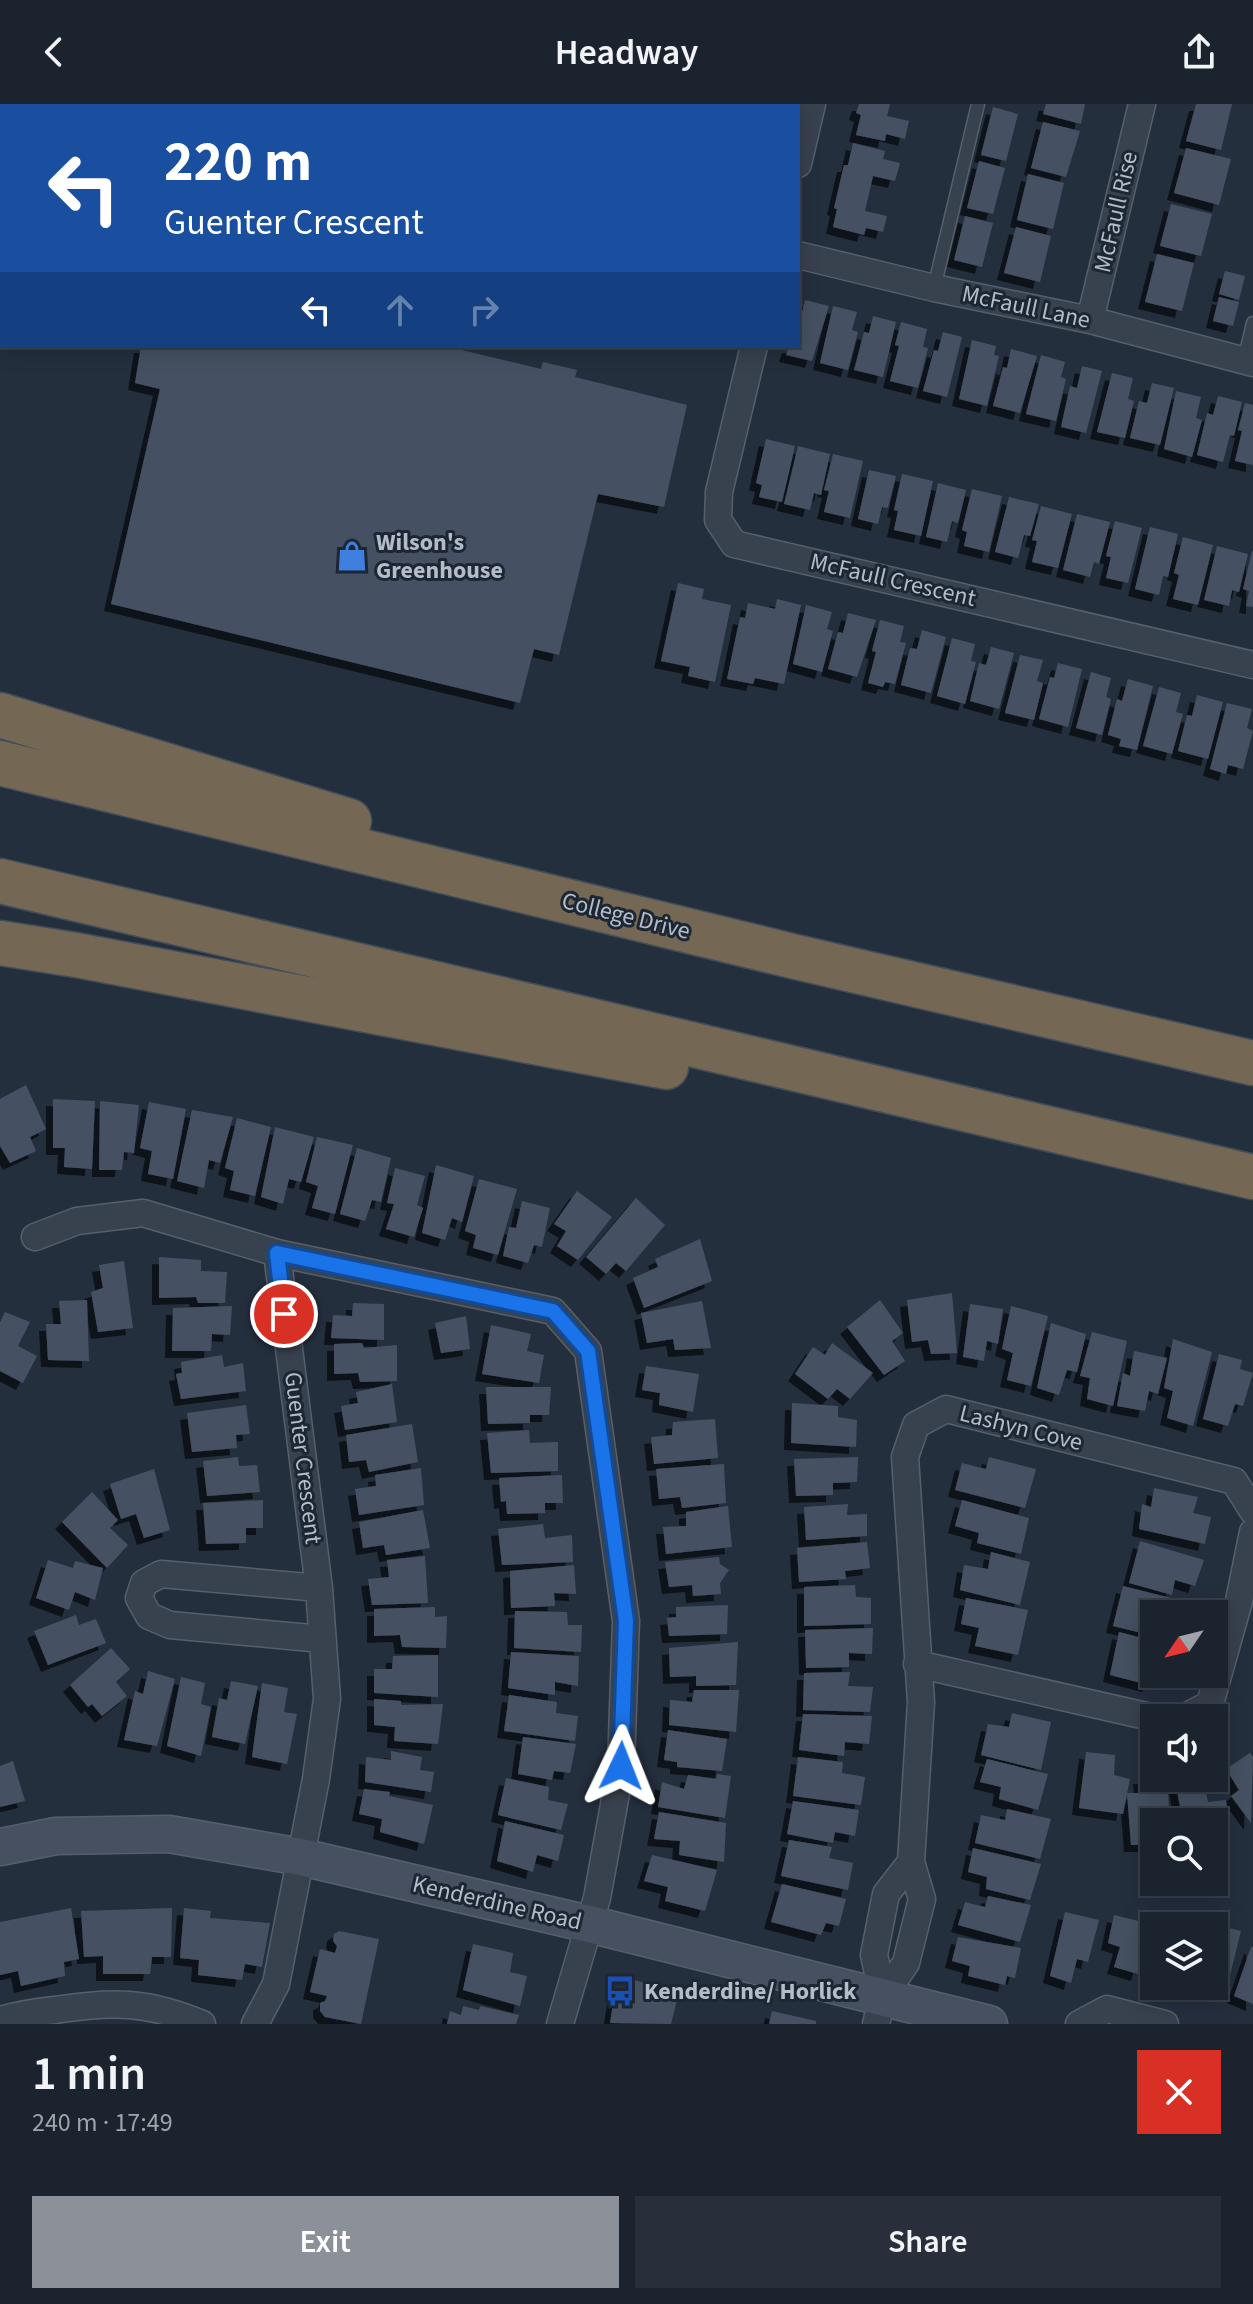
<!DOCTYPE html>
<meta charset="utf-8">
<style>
:root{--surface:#1b232e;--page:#282f3a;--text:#f1f3f6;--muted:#a0a4aa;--line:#39404a;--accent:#8c9099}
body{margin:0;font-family:"Source Sans 3",sans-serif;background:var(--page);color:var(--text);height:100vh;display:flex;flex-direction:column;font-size:30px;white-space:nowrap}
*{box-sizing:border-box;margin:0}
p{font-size:26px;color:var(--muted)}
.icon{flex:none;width:44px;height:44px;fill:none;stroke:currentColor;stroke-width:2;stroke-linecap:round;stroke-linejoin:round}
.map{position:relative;height:1920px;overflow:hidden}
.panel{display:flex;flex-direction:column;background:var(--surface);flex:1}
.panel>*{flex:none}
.guide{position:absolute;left:0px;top:0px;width:800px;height:244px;box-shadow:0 4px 20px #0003,0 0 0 2px var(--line);background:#1a4fa0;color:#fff;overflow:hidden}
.needle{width:52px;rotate:235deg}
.controls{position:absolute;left:1140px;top:1496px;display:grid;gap:16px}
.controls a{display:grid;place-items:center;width:88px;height:88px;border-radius:0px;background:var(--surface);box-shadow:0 4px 20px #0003,0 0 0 2px var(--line);font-size:40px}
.pin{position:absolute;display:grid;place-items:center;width:68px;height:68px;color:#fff;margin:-34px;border:4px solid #fff;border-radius:50%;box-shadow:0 2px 8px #0007}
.me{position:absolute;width:88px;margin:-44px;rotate:2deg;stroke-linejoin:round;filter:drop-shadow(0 0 6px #0008)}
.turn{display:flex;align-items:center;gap:28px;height:168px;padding:0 32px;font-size:36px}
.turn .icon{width:104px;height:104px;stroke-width:2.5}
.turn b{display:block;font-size:56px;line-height:68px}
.lanes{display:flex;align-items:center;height:76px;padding:0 32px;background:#0003;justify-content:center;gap:40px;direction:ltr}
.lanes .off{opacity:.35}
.round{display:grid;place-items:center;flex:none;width:84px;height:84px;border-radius:0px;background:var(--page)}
.overview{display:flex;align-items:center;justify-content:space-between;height:136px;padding:0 32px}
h1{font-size:48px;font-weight:600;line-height:60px}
.primary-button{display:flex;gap:16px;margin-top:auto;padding:16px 32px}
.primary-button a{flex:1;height:92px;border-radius:0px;background:var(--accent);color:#fff;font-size:32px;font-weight:600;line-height:92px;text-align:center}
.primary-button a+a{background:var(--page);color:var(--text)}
header{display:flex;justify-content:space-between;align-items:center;height:104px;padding:0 32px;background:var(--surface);font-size:36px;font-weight:600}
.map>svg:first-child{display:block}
.building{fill:#455162;filter:url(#shadow)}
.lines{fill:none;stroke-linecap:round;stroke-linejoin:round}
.lane-casing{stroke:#565f6c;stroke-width:15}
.street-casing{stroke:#565f6c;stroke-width:29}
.secondary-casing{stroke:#565f6c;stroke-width:39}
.highway-casing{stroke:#434c59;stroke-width:47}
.lane{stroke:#38414e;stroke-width:12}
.street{stroke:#38414e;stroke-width:26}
.secondary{stroke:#465061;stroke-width:36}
.highway{stroke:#746855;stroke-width:44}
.route-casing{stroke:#114b97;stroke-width:20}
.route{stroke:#1a73e8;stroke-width:14}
.labels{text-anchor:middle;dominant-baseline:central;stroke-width:6;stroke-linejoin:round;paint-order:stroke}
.street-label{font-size:24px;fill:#b4bcc9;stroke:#1d2633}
.poi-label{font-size:24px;font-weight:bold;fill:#b4bcc9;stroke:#1d2633;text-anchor:start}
</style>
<header><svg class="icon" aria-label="back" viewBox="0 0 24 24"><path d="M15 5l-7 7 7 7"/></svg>Headway<svg class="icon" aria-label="share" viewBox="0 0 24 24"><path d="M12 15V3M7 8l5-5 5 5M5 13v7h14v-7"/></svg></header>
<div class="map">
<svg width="1253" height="1920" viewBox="0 0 1253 1920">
<defs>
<filter id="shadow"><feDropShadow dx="-7" dy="7" stdDeviation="0" flood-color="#0009"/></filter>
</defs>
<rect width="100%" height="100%" fill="#242f3e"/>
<path class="building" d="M859,0h31l-3,12 22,5 -4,18 -19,-5 -1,7 -29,-6 5,-20 -5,-2z
M1046,0h39l-4,20 -38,-10z
M1196,0h36l-11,46 -35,-9z
M993,3l25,7 -12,47 -25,-6z
M1043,18l37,9 -14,46 -35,-9z
M853,39l32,8 -2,8 17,4 -5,18 -22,-5 -8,35 22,5 -4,16 -17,-4 -2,7 -31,-8 4,-18 -3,-1 10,-43h4z
M1186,44l45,11 -12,46 -45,-12z
M979,57l26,7 -12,46 -26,-6z
M1028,70l36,9 -11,46 -36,-9z
M1171,100l41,10 -11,42 -41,-10z
M965,112l28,7 -11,44 -28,-7z
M1016,123l35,9 -11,46 -36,-9z
M1157,150l37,9 -12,48 -37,-9z
M1225,167l20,5 -6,24 -20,-6z
M1219,193l20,5 -6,24 -20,-5z
M805,196l24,6 -17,55 -26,-6 3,-9h9v-30l3,1z
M833,202l24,6 -5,18 6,2 -10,38 -28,-7z
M873,212l23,6 -13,55 -29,-7 10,-38 5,1z
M901,218l26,7 -4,18 5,1 -10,40 -28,-7 9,-35 -4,-1z
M943,228l19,5 -15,60 -24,-6 11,-41 4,1z
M972,236l24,6 -2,9 5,1 -12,50 -28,-7z
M141,242h304l96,23 2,-7 34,8 -2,7 112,28 -23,102 -66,-13 -39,161 -25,-6 -14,54 -409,-99 49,-215 -25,-6z
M1011,245l26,7 -17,57 -27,-7 10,-39 4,1z
M1041,251l24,7 -4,15 5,2 -10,42 -30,-7z
M1082,262l20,5 -16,62 -25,-6 9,-41 7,2z
M1112,269l21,5 -5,21 6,2 -9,37 -28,-6z
M1152,279l22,5 -14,57 -30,-7 9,-37 8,2z
M1176,287l25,6 -5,21 6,2 -10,37 -28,-8z
M1218,292l24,6 -8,34 -4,-1 -7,27 -26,-7 10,-42 6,2z
M1245,299l8,2v60l-18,-4 7,-30 -4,-1z
M766,335l29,7 -13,56 -23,-5 3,-12 -6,-2z
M798,342l32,8 -9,41 -7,-2 -4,17 -26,-6z
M833,350l30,7 -13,57 -26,-6 5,-21 -5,-1z
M869,366l27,6 -8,32 -6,-1 -4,17 -20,-5z
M902,370l31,7 -12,55 -27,-6 4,-19 -4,-1z
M938,379l28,7 -8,33 -6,-2 -5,21 -21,-5z
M972,385l30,7 -13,56 -25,-6 3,-14 -5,-2z
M1009,393l30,7 -9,32 -6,-1 -6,23 -23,-6z
M1041,402l31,8 -14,54 -26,-6 5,-21 -5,-1z
M1077,410l33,8 -11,42 -5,-2 -4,15 -27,-7z
M1115,417l27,7 -14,55 -22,-5 5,-21 -5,-1z
M1150,423l28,7 -10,43 -5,-1 -4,19 -24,-6z
M1183,433l30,8 -15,60 -25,-6 6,-24 -5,-2z
M1217,442l31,8 -9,38 -7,-2 -3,16 -25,-6z
M1252,447h1v56l-7,-1 3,-15 -6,-2z
M678,479l26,6 -2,10 29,6 -16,77 -27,-6 2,-9 -29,-6z
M777,495l24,6 -17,79 -29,-6 -2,6 -26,-5 13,-62 5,1 3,-15 27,6z
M806,501l26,7 -5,17 6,2 -11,41 -29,-8z
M848,509l28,7 -19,57 -29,-8 10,-37 5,1z
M880,516l24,6 -4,16 6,1 -11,41 -10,-2 -2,5 -15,-4 8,-31 -4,-1z
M922,526l24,7 -15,56 -30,-8 9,-37 7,1z
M952,534l23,6 -4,17 5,1 -11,42 -28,-8z
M991,543l23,6 -15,56 -29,-8 9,-38 7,2z
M1020,551l23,5 -6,21 6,2 -9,37 -29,-7z
M1058,559l24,6 -14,58 -29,-8 11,-42 4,1z
M1091,568l20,6 -5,19 5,2 -9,36 -26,-7z
M1128,575l25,7 -16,64 -18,-4 2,-7 -13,-4 9,-36 5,2z
M1159,583l22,6 -5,19 7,2 -11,40 -29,-8z
M1197,591l26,7 -15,57 -30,-8 9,-36 5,1z
M1227,599l25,6 -5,19 6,3 -10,38 -15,-4 -2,9 -16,-5z
M26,981l20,44 -16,8 6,14 -26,12 -10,-17v-47z
M53,995l42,2 -3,68 -28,-2 1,-19h-12z
M100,997l39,4 -5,48 -10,-1 -2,18h-23z
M149,998l37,7 -13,70 -25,-5 4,-23 -12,-3z
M192,1006l41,7 -13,46 -11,-3 -5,28 -27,-7z
M237,1014l34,9 -16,69 -25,-6 4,-19 -9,-3z
M275,1023l39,10 -13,45 -12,-3 -6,25 -22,-7z
M317,1033l36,8 -18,69 -23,-6 6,-22 -12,-4z
M357,1044l34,10 -10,44 -9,-2 -7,21 -25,-7z
M436,1061l38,11 -12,46 -10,-4 -7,22 -23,-7z
M395,1064l30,8 -8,29 6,3 -9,29 -28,-8 8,-25 -7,-1z
M479,1075l38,10 -19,66 -25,-7 3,-13 -11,-4z
M577,1087l35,26 -34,43 -21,-14 9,-15 -12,-7z
M636,1094l29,27 -39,46 -10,-8 -10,11 -20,-17z
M522,1097l28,7 -8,39 -8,-2 -6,18 -25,-7 6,-29 7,1z
M700,1135l12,42 -68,27 -11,-30 25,-11 -3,-8z
M159,1153l42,3v11l26,1 -2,31h-27l-2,-6 -37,1z
M124,1157l9,67 -35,4 -7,-40 12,-4 -4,-23z
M952,1189l5,60 -26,1 -3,-14 -16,2 -5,-42z
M87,1196l2,61 -41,-1 -2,-36h15l-2,-23z
M880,1196l23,33 -11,8 13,20 -21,14 -37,-48z
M702,1197l9,47 -36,2 -2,-11 -26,4 -6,-30z
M353,1199l31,1v36l-53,-2 2,-23 19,1z
M970,1200l33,5 -5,35 -11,-3 -3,20 -21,-4z
M232,1202l-2,29 -18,-1 -1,17h-39l1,-43z
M1011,1202l37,10 -17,70 -24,-6 6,-27 -11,-4z
M5,1208l25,10 -12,24 19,10 -14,27 -23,-12v-49z
M466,1212l4,33 -29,4 -6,-30z
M1051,1219l35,11 -9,38 -10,-2 -8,25 -22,-7z
M491,1221l40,9 -4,17 17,4 -5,28 -57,-9z
M1092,1228l35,9 -14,65 -26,-7 3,-21 -10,-2z
M1173,1235l39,13 -19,74 -26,-8 6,-27 -9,-3z
M362,1239l2,5 33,-3v36l-37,1 -2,-9 -24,1v-30z
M832,1239l41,30 -23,26 -13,-10 -9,10 -33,-25 18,-27 12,8z
M1134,1247l33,7 -9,36 -9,-3 -4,20 -28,-5 6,-33 7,3z
M1219,1250l23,6 -2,9 13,4 -10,33 -8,-2 -7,22 -25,-7z
M222,1251l2,12 19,-4 3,28 -65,8 -5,-25 6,-1 -1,-11z
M646,1262l53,8 -6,38 -34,-7 1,-12 -18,-3z
M392,1280l5,38 -52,8 -4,-24 17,-3 -2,-11z
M486,1283h65l-2,28h-19v8l-42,1z
M792,1299l46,3v11l19,3 -1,27 -65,-4z
M246,1301l4,29 -14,1 1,13 -45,4 -5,-39z
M715,1315l3,39 -64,6 -3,-27 21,-2 1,-13z
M412,1320l6,38 -49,10 -3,-12 -17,2 -3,-27z
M529,1326l1,13 28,-1v29l-67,2 -4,-40z
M238,1353l1,9 18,-1 3,27 -53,4 -4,-35z
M858,1353l-1,25 -24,1v12l-37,1 -2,-37z
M989,1353l47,12 -11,39 -70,-18 7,-27 24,6z
M724,1360l2,39 -44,5 -2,-11 -21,2 -3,-30z
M421,1364l3,37 -65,10 -4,-26 21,-3 -1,-11z
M154,1365l16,61 -26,8 -8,-24 -15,5 -11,-35z
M562,1371l1,28h-18v10l-38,1 -1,-13 -5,1 -2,-24z
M1154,1384l44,9 -5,16 18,4 -6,27 -66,-15 3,-25 9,3z
M92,1388l26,28 -8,8 18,17 -21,23 -45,-46z
M263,1396v28h-17v15l-40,1 -3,-41z
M962,1396l67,18 -8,36 -44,-11 2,-10 -24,-7z
M848,1400l-1,11 20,-1v22l-61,4 -2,-33z
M728,1402l4,41 -66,7 -3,-27 23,-1v-14z
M423,1406l7,38 -44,7 -2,-10 -21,3 -4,-26z
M543,1420l2,14 27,-3 1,27 -71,3 -4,-36z
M1140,1437l64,19 -9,26 -20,-6 -3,15 -43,-12z
M867,1438l3,26 -25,3 1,8 -47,3 -2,-34z
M991,1448l39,10 -10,43 -60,-15 4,-25 24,4z
M425,1452l3,47 -56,2 -4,-26 21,-2 -2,-17z
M719,1453l1,7 9,6 -9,13 1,11 -28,2 -1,-11 -23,2 -4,-25z
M48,1456l25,8 2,-7 28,7 -8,32 -20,-8 -6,18 -33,-12z
M574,1461l2,29 -22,-1 1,13 -44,2 -1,-37z
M855,1481l1,12 15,1v26l-67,2v-39z
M1123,1482l48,12 -4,13 9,3h-22v22l-41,-10z
M966,1494l62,12 -10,45 -43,-9 4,-18 -18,-4z
M728,1501l-1,29 -58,2 -2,-18 9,-1v-10z
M435,1503v10l12,-1 -1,32 -44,-1 -2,-12 -26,1v-27z
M515,1507l52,1 1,13h14l-1,27 -67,-4z
M76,1511l3,10 17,-6 10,24 -58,22 -14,-34z
M873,1524l-1,26 -23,-1v14l-43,1 -1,-38z
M1119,1528l35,9v33l-5,11 -39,-10z
M738,1538l-2,43 -40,1v-10l-26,1 -1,-29z
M111,1544l19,21 -14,13 11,14 -25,20 -10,-12 -4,3 -18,-22z
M511,1548l68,4 -1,30 -23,-4v13l-47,-7z
M438,1551v42l-64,-4v-24h18l1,-13z
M148,1567l27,8 -18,67 -33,-6 11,-49 8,3z
M850,1568l-2,14 25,1 -3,25 -67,-2 1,-37z
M181,1573l24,6 -4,21 10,3 -10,49 -34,-10z
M231,1577l27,5 -13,58 -33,-7 7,-39 8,2z
M262,1579l26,5 -4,24 13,2 -10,50 -35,-7z
M694,1586h45l-3,42 -67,-7 1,-25 22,2z
M509,1591l48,7 -1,11 22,3 -3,25 -71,-10z
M374,1595l27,2v4l42,-1 -5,40 -44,-3 1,-14 -21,-2z
M1012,1609l39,9 -10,48 -60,-15 7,-31 21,3z
M803,1610l69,2 -3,28 -24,-2 -1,14 -45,-6z
M668,1626l59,9 -5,32 -45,-4v-5l-13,-2z
M523,1633l53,7 -6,29 -16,-2 -2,9 -34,-6z
M391,1647l31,6 -2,13 14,2 -3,20 -66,-10 1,-25 25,3z
M1086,1648l29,3 -1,20 16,4 -7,35 -44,-6z
M1250,1649l3,4 -2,66 -20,-27 8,-6 -13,-21z
M798,1653l45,5 -1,11 23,4 -4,28 -68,-9z
M987,1655l61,15 -10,36 -39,-11 2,-12 -21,-5z
M13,1657l12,40 -25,6v-41z
M717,1670l14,2 -6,42 -67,-11 4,-25 22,7 4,-14 28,4z
M1140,1673l27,1 3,44h-16v23h-23l-4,-52h15z
M506,1674l43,9 -1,13 20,4 -7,26 -63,-15z
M1193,1674h10l5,24 18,-2 4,36 -16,3v-17h-31l-8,-41z
M364,1685l26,3 -1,4 44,9 -9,39 -44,-12 2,-13 -23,-5z
M793,1697l66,9 -4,26 -20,-4 -2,11 -46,-9z
M1007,1705l44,10 -11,40 -65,-16 6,-28 24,5z
M659,1708l67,11 -2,39 -45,-7 1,-14 -26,-2z
M505,1717l59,14 -6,26 -21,-6 -4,17 -36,-11z
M789,1736l43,7 -3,11 24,5 -5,27 -67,-14z
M973,1744l68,16 -11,36 -44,-11 1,-12 -19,-5z
M652,1751l65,15 -12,41 -40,-10 3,-14 -24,-6z
M782,1780l64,15 -7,27 -13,-3 -5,12 -50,-13z
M988,1792l43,9 -11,37 -62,-17 7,-23 20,5z
M71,1804l8,51 -15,3 1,14 -44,10 -3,-15 -18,4v-53z
M172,1804l-1,49h-19l-2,17h-47v-18l-19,1 -3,-46z
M184,1804l27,3 -1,7 60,5 -8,44 -17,-3 -3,16 -44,-5 1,-15 -19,-2z
M1161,1807l38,9 -2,6h-39z
M1065,1808l34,8 -11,42 -11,-3 -6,24 -21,-7z
M1114,1811l33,8 -6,25 4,1 -7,25 -24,-7 6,-20 -12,-4z
M1204,1818l37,9 -16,64 -20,-5 1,-4h8v-60h-11z
M339,1827l40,8 -18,85 -36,-7 -5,-6v-8l5,-2 2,-5 -17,-4 10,-43 15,4 2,-7 -4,-5 1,-7z
M958,1833l63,11 -6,30 -8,-2 -2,9 -37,-9 2,-10 -18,-5z
M473,1840l40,9 -3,19 17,4 -7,30 -57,-16z
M1251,1843h2v57l-19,-8z
M634,1876l45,12 -8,32 -61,-1 4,-26 16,4z
M463,1902l16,4 1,-4 39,9 -3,9h-69l3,-13 11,4z
M772,1907l44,10v3h-47z"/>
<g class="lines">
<g class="lane-casing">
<path id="lane" d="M133,0l27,2
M934,184l44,-184
M1244,257l9,-38"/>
</g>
<g class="street-casing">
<path id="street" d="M184,2v-2
M798,60l14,-60
M798,151l136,33 156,32 163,43
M1090,216l52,-216
M754,242l-35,146 -1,28 16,24 519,121
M35,1133l42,-16 66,-8 134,40 276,58 35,40 38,270 -5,145 -24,132 -37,126
M319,1484l-158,-14 -17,9 -5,15 10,18 21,9 152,14
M917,1560l238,54
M1183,1614l27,-14 29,-103 14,-69
M883,1892l-9,-41 12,-61 25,-32
M0,1916c18,-5 37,-8 55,-10 58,-9 92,-9 147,14
M255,1920l21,-40 40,-205 11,-80 -8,-111 -42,-335
M876,1920l7,-28 23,-33 16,-64 -11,-37 10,-160 -16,-245 11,-32 30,-16 288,72 19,30
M1079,1920l28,-15 58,15"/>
</g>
<g class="secondary-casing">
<path id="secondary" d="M0,1743l56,-11 113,-2 132,23 288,67 400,100"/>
</g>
<g class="highway-casing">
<path id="highway" d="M0,611l349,106
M0,659l796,194 457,106
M0,777l1253,296
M0,839l76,12 590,112"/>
</g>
<use href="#lane" class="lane"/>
<use href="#street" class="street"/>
<use href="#secondary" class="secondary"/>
<use href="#highway" class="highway"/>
</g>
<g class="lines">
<g class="route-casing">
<path id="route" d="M284,1210l-7,-61 276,58 35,40 38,270 -5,145"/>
</g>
<use href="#route" class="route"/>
</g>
<defs>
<g id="shop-bare" transform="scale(2.4)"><path d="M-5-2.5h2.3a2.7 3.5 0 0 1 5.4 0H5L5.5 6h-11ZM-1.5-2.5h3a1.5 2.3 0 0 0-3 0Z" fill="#3f7fe0" stroke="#1d2633" stroke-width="2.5" paint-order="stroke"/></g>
<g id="bus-bare" transform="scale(2.4)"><path d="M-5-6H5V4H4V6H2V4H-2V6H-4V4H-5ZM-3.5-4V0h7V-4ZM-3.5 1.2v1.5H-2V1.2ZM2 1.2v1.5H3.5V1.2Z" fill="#1a4fb4" stroke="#1d2633" stroke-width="2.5" paint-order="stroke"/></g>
</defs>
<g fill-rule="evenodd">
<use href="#shop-bare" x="352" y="452"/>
<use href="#bus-bare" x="620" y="1887"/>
</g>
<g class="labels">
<g class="street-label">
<text transform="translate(1116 108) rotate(-77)">McFaull Rise</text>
<text transform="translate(1026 203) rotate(12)">McFaull Lane</text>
<text transform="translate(893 476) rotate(13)">McFaull Crescent</text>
<text transform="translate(626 812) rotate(14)">College Drive</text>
<text transform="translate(1021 1324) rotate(14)">Lashyn Cove</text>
<text transform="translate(303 1354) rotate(83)">Guenter Crescent</text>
<text transform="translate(497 1799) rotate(13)">Kenderdine Road</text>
</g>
<g class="poi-label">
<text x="376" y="438">Wilson's<tspan x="376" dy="28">Greenhouse</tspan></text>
<text x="644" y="1887">Kenderdine/ Horlick</text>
</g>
</g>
</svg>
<div class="controls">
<a><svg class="needle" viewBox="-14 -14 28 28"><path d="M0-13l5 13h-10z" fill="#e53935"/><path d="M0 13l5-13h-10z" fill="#a0a4aa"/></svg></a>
<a><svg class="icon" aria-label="sound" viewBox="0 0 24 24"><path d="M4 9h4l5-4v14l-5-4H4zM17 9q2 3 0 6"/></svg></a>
<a><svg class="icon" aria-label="search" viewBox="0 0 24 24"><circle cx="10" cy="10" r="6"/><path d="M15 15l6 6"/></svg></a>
<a><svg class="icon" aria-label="layers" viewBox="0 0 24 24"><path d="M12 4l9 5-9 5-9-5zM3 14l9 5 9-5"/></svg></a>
</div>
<div class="pin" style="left:284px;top:1210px;background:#d93025"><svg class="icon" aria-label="arrive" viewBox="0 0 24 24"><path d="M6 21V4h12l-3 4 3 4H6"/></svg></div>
<svg class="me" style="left:621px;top:1662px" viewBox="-20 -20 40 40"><path d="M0-17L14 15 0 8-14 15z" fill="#1a73e8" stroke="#fff" stroke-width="4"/></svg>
<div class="guide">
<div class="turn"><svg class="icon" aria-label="left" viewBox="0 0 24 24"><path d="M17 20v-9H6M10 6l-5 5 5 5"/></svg><div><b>220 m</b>Guenter Crescent</div></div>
<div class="lanes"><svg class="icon" aria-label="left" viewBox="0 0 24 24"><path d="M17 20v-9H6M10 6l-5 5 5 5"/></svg><svg class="icon off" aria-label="ahead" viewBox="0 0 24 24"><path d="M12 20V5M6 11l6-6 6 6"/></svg><svg class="icon off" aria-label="right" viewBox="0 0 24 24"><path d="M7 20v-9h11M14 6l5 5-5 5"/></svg></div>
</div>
</div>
<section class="panel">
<div class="overview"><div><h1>1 min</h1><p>240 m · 17:49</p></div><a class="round" style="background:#d93025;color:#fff"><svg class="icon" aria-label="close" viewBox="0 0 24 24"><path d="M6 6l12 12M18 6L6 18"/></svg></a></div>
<div class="primary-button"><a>Exit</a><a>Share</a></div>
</section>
